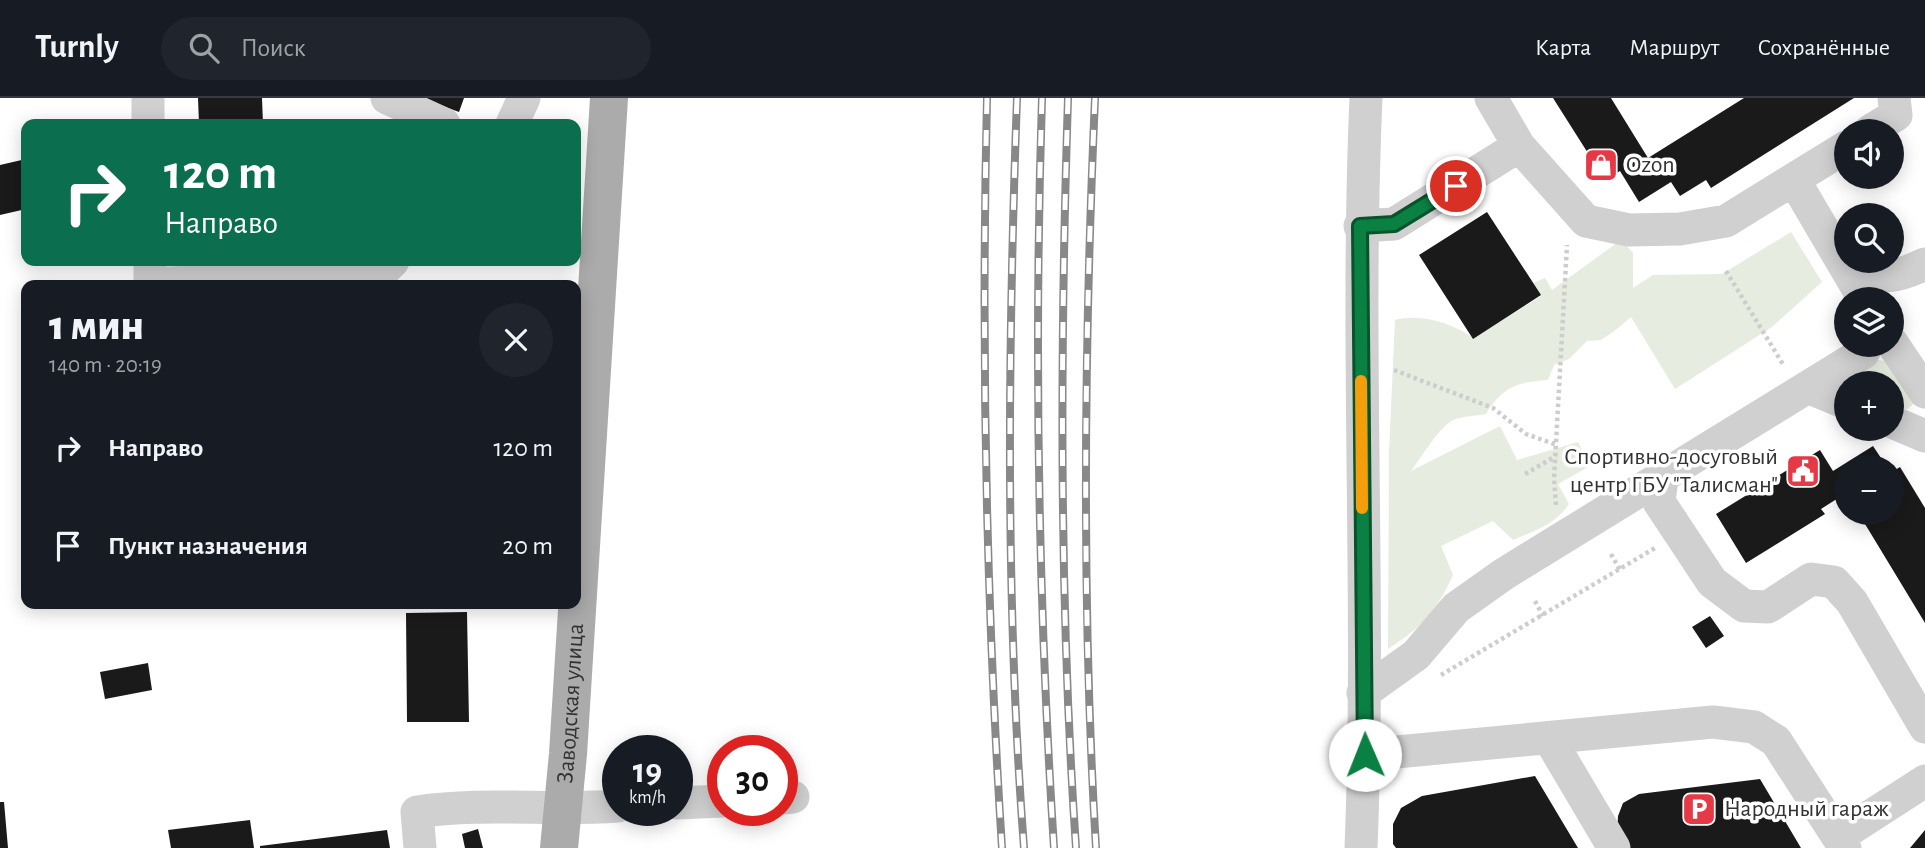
<!DOCTYPE html>
<html lang="ru">
<meta charset="utf-8">
<style>
:root{--surface:#171b24;--page:#20242c;--text:#f1f3f6;--muted:#9ea1a6;--line:#363941}
body{margin:0;font-family:"Alegreya Sans",sans-serif;background:var(--page);color:var(--text);height:100vh;display:flex;flex-direction:column;font-size:26px;white-space:nowrap}
*{box-sizing:border-box;margin:0}
p{font-size:23px;color:var(--muted)}
.icon{flex:none;width:38px;height:38px;fill:none;stroke:currentColor;stroke-width:2;stroke-linecap:round;stroke-linejoin:round}
.map{position:relative;flex:1;overflow:hidden}
.details{position:absolute;left:21px;top:182px;width:560px;height:329px;display:flex;flex-direction:column;background:var(--surface);border-radius:14px;box-shadow:0 4px 18px #0003}
.details>*{flex:none}
.hud{position:absolute;left:21px;top:21px;width:560px;height:147px;border-radius:14px;box-shadow:0 4px 18px #0003;background:#0b6e4f;color:#fff;overflow:hidden}
.fabs{position:absolute;left:1834px;top:21px;display:grid;gap:14px}
.fabs a{display:grid;place-items:center;width:70px;height:70px;border-radius:50%;background:var(--surface);box-shadow:0 4px 18px #0003;font-size:35px}
.speed{position:absolute;left:602px;top:637px;display:flex;gap:14px;font-size:35px;font-weight:700;text-align:center}
.speed>*{display:grid;place-content:center;width:91px;height:91px;border-radius:50%;background:var(--surface);box-shadow:0 4px 18px #0003;line-height:1}
.speed small{font-size:18px;font-weight:400}
.speed .limit{border:10px solid #d22;background:#fff;color:#111}
.pin{position:absolute;display:grid;place-items:center;width:60px;height:60px;color:#fff;margin:-30px;border:4px solid #fff;border-radius:50%;box-shadow:0 2px 7px #0007}
.me{position:absolute;width:77px;margin:-38px;rotate:359deg;stroke-linejoin:round;filter:drop-shadow(0 0 5px #0008)}
.turn{display:flex;align-items:center;gap:24px;height:147px;padding:0 28px;font-size:32px}
.turn .icon{width:91px;height:91px;stroke-width:2.5}
.turn b{display:block;font-size:49px;line-height:60px}
.round{display:grid;place-items:center;flex:none;width:74px;height:74px;border-radius:37px;background:var(--page)}
.head{display:flex;align-items:center;justify-content:space-between;height:119px;padding:0 28px}
h1{font-size:42px;font-weight:800;line-height:52px}
ul{padding:0;list-style:none}
li{display:flex;align-items:center;gap:21px;height:98px;padding:0 28px}
li div{flex:1}
li b{display:block;font-size:26px}
li em{font-style:normal}
header{display:flex;align-items:center;gap:42px;box-sizing:border-box;height:98px;padding:0 35px;background:var(--surface);border-bottom:2px solid var(--line)}
header strong{font-size:33px}
nav{display:flex;gap:38px;margin-inline-start:auto;font-size:24px}
.search{width:490px;height:63px;background:var(--page);display:flex;align-items:center;gap:18px;box-sizing:border-box;padding:0 24px;border-radius:38px;color:var(--muted);font-size:26px}
.map>svg:first-child{display:block}
.green{fill:#e6ecdf}
.building{fill:#1a1a1a}
.lines{fill:none;stroke-linecap:round;stroke-linejoin:round}
.path{stroke:#cdcdcd;stroke-width:4.5;stroke-dasharray:3.5 3.5;stroke-linecap:butt}
.minor{stroke:#d0d0d0;stroke-width:33}
.major{stroke:#ababab;stroke-width:38}
.rail-casing{stroke:#888;stroke-width:8}
.rail{stroke:#fff;stroke-width:5;stroke-dasharray:16;stroke-linecap:butt}
.route-casing{stroke:#07532c;stroke-width:18}
.route{stroke:#0b8043;stroke-width:12}
.slow{stroke:#f59e0b;stroke-width:12}
.labels{text-anchor:middle;dominant-baseline:central;stroke-width:7;stroke-linejoin:round;paint-order:stroke}
.poi-label{font-size:24px;fill:#333;stroke:#fff;text-anchor:start}
.street-label{font-size:24px;fill:#333;stroke:#fff}
</style>
<header>
<strong>Turnly</strong>
<div class="search"><svg class="icon" aria-label="search" viewBox="0 0 24 24"><circle cx="10" cy="10" r="6"/><path d="M15 15l6 6"/></svg>Поиск</div>
<nav><a>Карта</a><a>Маршрут</a><a>Сохранённые</a></nav>
</header>
<div class="map">
<svg width="1925" height="750" viewBox="0 0 1925 750">
<rect width="100%" height="100%" fill="#fff"/>
<path class="green" d="M1791,134l31,50 -50,45 -97,62 -44,-72 -14,12 -16,11 -14,1 -18,18 -15,6 -6,15c-31,2 -46,7 -62,34 -9,2 -24,2 -33,6 -15,8 -31,37 -42,51l89,-45 17,34 61,-18 12,24 -32,18 11,20c-13,20 -35,27 -56,36l-20,-19 -52,25 12,29c-19,40 -29,50 -65,74l1,-197 6,-132c26,-7 56,3 79,18l67,-42 -8,-13 12,-5 7,12 69,-50 12,13v35l20,-13 69,-1z
M1876,261l18,5 21,38 -7,7 -16,1v-27h-42l-2,-4z"/>
<path class="building" d="M198,0h64l1,26h-64z
M421,0h43l-5,14z
M1553,0h58l37,60 96,-60h110l-143,90 -5,-8 -26,16 -9,-14 -32,20 -19,-31 -15,9z
M26,61v50l-26,6v-50z
M1487,114l54,83 -68,44 -54,-84z
M1873,348l14,21h-41v26l-25,16 4,5 -79,49 -30,-49 104,-64 13,21z
M1900,369l25,41v115l-60,-99 8,-5 -5,-6h24v-41z
M467,514l2,110h-62l-1,-109z
M1710,518l14,20 -18,12 -14,-21z
M148,565l4,27 -47,9 -5,-27z
M1535,678l43,72h-182l-3,-4v-20l8,-16 21,-12z
M1760,681l41,69h-176l-8,-14 1,-18 5,-13 16,-9z
M0,704h4l4,46h-8z
M250,722l4,28h-83l-3,-18z
M478,731l5,19h-18l-3,-14z
M387,732l3,18h-130v-2z
M1925,732v18h-15z"/>
<g class="lines">
<path class="path" d="M1726,173l58,95
M1394,272l99,38 33,26 31,11
M1525,376l31,-18
M1556,407l-2,-26 13,-234
M1611,456l9,16
M1535,503l8,15
M1441,577l214,-127"/>
<path class="minor" d="M148,0v26
M387,0l57,26
M1491,0l28,48 67,75 43,9 51,-1 46,-8 120,-74
M512,26l12,-26
M1870,33l26,-16 -2,-17
M1794,82l70,119
M1360,128l34,-2 125,-78
M150,163v23l231,-11 12,-12
M1858,163c16,25 46,13 67,3
M1892,245l33,49
M1810,290l36,15
M1892,324l33,14
M1662,380l-3,24 53,80 32,24 24,1 43,-28 23,3 18,20 73,125
M1363,595l53,-38 40,-47 48,-34 359,-221 4,-8
M1549,640l65,110
M1365,657l348,-33 41,5 22,14 69,107
M782,700l11,-1
M677,705l46,-2
M1838,739l87,-56
M420,750l-3,-36c67,-10 133,-1 201,-6
M1361,750c10,-250 -6,-500 5,-750"/>
<path class="major" id="s1" d="M559,750l9,-94 41,-656"/>
<g class="rail-casing">
<path id="rail" d="M987,0c-6,250 -1,500 15,750
M1017,0c-9,249 -12,501 7,750
M1042,0c-8,250 -4,500 12,750
M1068,0c-8,250 -9,501 8,750
M1095,0c-11,250 -14,500 1,750"/>
</g>
<use href="#rail" class="rail"/>
</g>
<g class="lines">
<g class="route-casing">
<path id="route" d="M1365,657l-5,-529 34,-2 62,-38"/>
</g>
<use href="#route" class="route"/>
<path class="slow" d="M1361,283l1,127"/>
</g>
<defs>
<g id="shop-square" transform="scale(1.75)"><rect x="-9" y="-9" width="18" height="18" rx="4" fill="#e63946" stroke="#fff"/><path d="M-5-2.5h2.3a2.7 3.5 0 0 1 5.4 0H5L5.5 6h-11ZM-1.5-2.5h3a1.5 2.3 0 0 0-3 0Z" fill="#fff"/></g>
<g id="civic-square" transform="scale(1.75)"><rect x="-9" y="-9" width="18" height="18" rx="4" fill="#e63946" stroke="#fff"/><path d="M-.6-6.5H3V-4.5H.6V-3L4-1V1h2V6H-6V1h2V-1L-.6-3ZM-1.2 2.5V6h2.4V2.5Z" fill="#fff"/></g>
<g id="parking-square" transform="scale(1.75)"><rect x="-9" y="-9" width="18" height="18" rx="4" fill="#e63946" stroke="#fff"/><path d="M-3.5-5.5H1a3.5 3.5 0 0 1 0 7H-1V5.5H-3.5ZM-1-3.4V-.6H.8a1.4 1.4 0 0 0 0-2.8Z" fill="#fff"/></g>
</defs>
<g fill-rule="evenodd">
<use href="#shop-square" x="1601" y="67"/>
<use href="#civic-square" x="1803" y="373"/>
<use href="#parking-square" x="1699" y="711"/>
</g>
<g class="labels">
<g class="poi-label">
<text x="1626" y="67">Ozon</text>
<text x="1778" y="359" text-anchor="end">Спортивно-досуговый<tspan x="1778" dy="28">центр ГБУ "Талисман"</tspan></text>
<text x="1724" y="711">Народный гараж</text>
</g>
<g class="street-label">
<text stroke="none"><textPath href="#s1" startOffset="145">Заводская улица</textPath></text>
</g>
</g>
</svg>
<div class="fabs">
<a><svg class="icon" aria-label="sound" viewBox="0 0 24 24"><path d="M4 9h4l5-4v14l-5-4H4zM17 9q2 3 0 6"/></svg></a>
<a><svg class="icon" aria-label="search" viewBox="0 0 24 24"><circle cx="10" cy="10" r="6"/><path d="M15 15l6 6"/></svg></a>
<a><svg class="icon" aria-label="layers" viewBox="0 0 24 24"><path d="M12 4l9 5-9 5-9-5zM3 14l9 5 9-5"/></svg></a>
<a>+</a>
<a>−</a>
</div>
<div class="speed"><div>19<small>km/h</small></div><div class="limit">30</div></div>
<div class="pin" style="left:1456px;top:88px;background:#d93025"><svg class="icon" aria-label="arrive" viewBox="0 0 24 24"><path d="M6 21V4h12l-3 4 3 4H6"/></svg></div>
<svg class="me" style="left:1365px;top:657px" viewBox="-20 -20 40 40"><circle r="19" fill="#fff"/><path d="M0-13L10 11 0 6-10 11z" fill="#0b8043"/></svg>
<div class="hud">
<div class="turn"><svg class="icon" aria-label="right" viewBox="0 0 24 24"><path d="M7 20v-9h11M14 6l5 5-5 5"/></svg><div><b>120 m</b>Направо</div></div>
</div>
<section class="details">
<div class="head"><div><h1>1 мин</h1><p>140 m · 20:19</p></div><a class="round"><svg class="icon" aria-label="close" viewBox="0 0 24 24"><path d="M6 6l12 12M18 6L6 18"/></svg></a></div>
<ul>
<li><svg class="icon" aria-label="right" viewBox="0 0 24 24"><path d="M7 20v-9h11M14 6l5 5-5 5"/></svg><div><b>Направо</b></div><em>120 m</em></li>
<li><svg class="icon" aria-label="arrive" viewBox="0 0 24 24"><path d="M6 21V4h12l-3 4 3 4H6"/></svg><div><b>Пункт назначения</b></div><em>20 m</em></li>
</ul>
</section>
</div>
